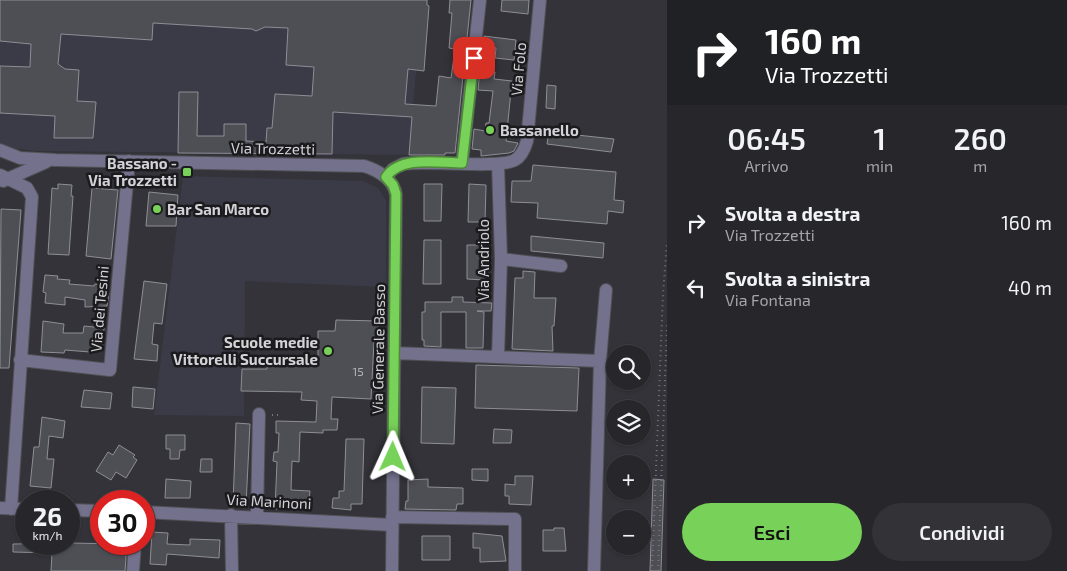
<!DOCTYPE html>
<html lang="it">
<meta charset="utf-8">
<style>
:root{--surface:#26262b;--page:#323237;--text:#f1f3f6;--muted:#a4a5a9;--line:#424347;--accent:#78d158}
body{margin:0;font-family:"Exo 2",sans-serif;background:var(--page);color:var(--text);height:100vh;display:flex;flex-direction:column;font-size:19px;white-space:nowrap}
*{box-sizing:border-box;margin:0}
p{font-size:16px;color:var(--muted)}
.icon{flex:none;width:28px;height:28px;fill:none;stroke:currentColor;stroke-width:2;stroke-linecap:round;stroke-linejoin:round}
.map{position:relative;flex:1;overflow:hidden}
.side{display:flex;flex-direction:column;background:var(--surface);width:400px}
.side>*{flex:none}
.hud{background:#202124;color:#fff;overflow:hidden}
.tools{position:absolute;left:606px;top:345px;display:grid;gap:10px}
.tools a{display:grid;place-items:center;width:45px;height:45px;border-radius:50%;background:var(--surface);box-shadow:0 1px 4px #0004,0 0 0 1px var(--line);font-size:25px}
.speed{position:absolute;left:15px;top:490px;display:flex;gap:10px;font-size:25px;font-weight:700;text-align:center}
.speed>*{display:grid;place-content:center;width:65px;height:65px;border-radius:50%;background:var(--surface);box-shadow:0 1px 4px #0004,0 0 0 1px var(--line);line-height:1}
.speed small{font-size:12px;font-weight:400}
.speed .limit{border:8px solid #d22;background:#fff;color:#111}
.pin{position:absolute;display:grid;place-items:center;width:42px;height:42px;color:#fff;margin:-21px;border-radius:10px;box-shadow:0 2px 8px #0006}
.me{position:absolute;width:55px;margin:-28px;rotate:1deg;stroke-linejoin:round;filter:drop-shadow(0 0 4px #0008)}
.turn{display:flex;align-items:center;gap:18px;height:105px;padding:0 15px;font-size:22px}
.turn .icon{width:65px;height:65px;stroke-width:2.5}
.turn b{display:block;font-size:35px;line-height:42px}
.eta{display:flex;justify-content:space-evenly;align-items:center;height:85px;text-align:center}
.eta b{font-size:30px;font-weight:600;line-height:35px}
.action{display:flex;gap:10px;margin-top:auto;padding:10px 15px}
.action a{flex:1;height:58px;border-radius:30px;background:var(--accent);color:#111;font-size:20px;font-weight:600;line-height:58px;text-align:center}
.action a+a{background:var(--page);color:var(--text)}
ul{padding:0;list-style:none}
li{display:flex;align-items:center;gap:15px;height:65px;padding:0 15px}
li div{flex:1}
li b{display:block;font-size:19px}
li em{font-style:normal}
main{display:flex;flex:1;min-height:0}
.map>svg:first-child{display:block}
.built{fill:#3b3a47}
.building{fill:#4e4e55;stroke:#8f8e96}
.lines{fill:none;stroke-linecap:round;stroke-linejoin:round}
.minor-casing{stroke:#505055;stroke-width:14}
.path{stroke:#76757b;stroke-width:2;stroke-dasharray:1 4;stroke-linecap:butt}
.minor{stroke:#73718c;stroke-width:12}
.route-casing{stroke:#4e8839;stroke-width:12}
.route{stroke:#78d158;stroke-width:9}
.poi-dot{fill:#78d158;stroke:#1b1b1e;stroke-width:2}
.labels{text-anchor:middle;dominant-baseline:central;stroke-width:5;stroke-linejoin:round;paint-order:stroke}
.number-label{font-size:12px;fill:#b2b1b6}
.street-label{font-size:15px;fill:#d3d2d7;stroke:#1b1b1e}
.poi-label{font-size:15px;font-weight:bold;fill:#d3d2d7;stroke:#1b1b1e;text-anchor:start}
</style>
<main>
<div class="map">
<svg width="667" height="571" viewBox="0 0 667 571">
<rect width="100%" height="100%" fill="#333339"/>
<path class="built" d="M0,0h422l-13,155 -374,-4 -25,-3 -10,-5z
M183,176l180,5 15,7 8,13v86l-141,-6 -1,135 -90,-1z"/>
<path class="building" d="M0,0h427v5l2,1 -5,65 -16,-2 -3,35 31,2 3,-30 12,2 4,-29 -6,-1 3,-35h-3l1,-13h21l-16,153h-10v2h-36l3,-38 -79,-5 -1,42 -154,-1 1,-61h19l-1,44h27v-12h22v17l20,1 1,-14h5l3,-34 37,2 2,-29 -28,-2 2,-37 -23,-1 -9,4 -4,-2 -99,-6 -1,17 -91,-6 -3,30 7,5 14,1 -2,31 19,1 -3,36h-39l1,-22 -55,-3v-47l30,1 1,-23 -31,-3z
M502,0h27l-1,14 -27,-3z
M484,36l32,4 -2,20 -19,-2 1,-10 -13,-1z
M480,70l15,2 -1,7 18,2 -6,60 12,2 -4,8 -5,2 -28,3v-6l-9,-1 2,-20 11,2 1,-8h3l4,-32 -15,-1z
M547,85l9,1 -1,23 -9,-1z
M549,132l65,7 -3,13 -64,-8z
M533,165l83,7 -2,28 10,1 -1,12 -15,-2 -1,13 -70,-6 1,-15 -27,-1 1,-21h19z
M58,184l14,1 -1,11h2l-4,59 -21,-1 4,-66 6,1z
M424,184h18l-1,37h-17z
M469,184l17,1 -1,37h-17z
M92,188l26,2 -7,69 -25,-3z
M149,192l29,3 -2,31h-30z
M1,209l20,1 -12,158h-9z
M531,236l73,7 -1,15 -72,-7z
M424,240h17v44h-18z
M467,245h18l-1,35 -17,-1z
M523,271l12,1 -1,26h22l-2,28h-2l1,25 -41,-2 3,-71h8z
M45,275l13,1 -1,3 13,1 -1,4 25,2 1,-2 10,1 -1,7 5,1 -2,13 -22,1v-7l-20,-3v8l-20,-2 1,-10 -3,-1z
M144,281l23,3 -5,40 -8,-1 -2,21 6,1 -1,16 -23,-2z
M452,297h11v5l29,1 -1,8h-14l7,1 -1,36h-17v-36h-25v35l-17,-1v-6h-2v-28h3v-10h27z
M336,320l42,1 -1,23 -3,-2 -3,57 -39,-2 -1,22h7l-1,11h-14v3l-23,-1 -1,30 -7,-1 -1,29 19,1 -2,19 -33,-1 2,-47 -4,-1 1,-9h4l1,-19h-3v-12l40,1 1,-21 -16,-1 1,-8 -61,-1 1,-22h25l1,-11 50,1v-28h17z
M43,321l21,3 -1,9h20l1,-7 20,2 -2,23 -12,-1v2l-25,-2 -1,3 -23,-1z
M476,365l103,3 -2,43 -102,-3z
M133,387l22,2 -2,20 -21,-2z
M422,387l34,1 -2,56 -33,-1z
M84,390l28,3 -2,16 -29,-2z
M42,417l23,4 -2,17 -14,-2 -2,23h7l-3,29 -21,-2 4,-39h5z
M236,423l14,1 -4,81 -13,-1z
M494,429l18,1 -1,13h-18z
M166,435h19v15h-5l-1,9h-9v-10h-4z
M346,439h18l-2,65h-11v6l-19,-2 1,-10h6v-7h5z
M119,445l16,10 -2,2 4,3 -11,18 -10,-6 -5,8 -15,-9 12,-19 5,3z
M201,459h11v13h-12z
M472,469h16v12l-16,-1z
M515,476h18l-2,29 -22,-1v-8h-4v-12l10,1z
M166,479l25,2 -1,17h-25z
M428,479v8l35,1v16h-6l-1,6 -51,-1 1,-8h2v-21z
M653,479l11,1 -3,91h-11z
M554,528h10l2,23h-23v-21h11z
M152,532l16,1 -1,11 23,1v-6l30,1 -1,18 -52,-4 -1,11 -16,-1z
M473,533l29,3 4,25 -26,1v-14h-7z
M422,536h28v24h-28z
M69,543l58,1 -2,27h-74l1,-18 -39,-1v-8z"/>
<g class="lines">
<g class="minor-casing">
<path id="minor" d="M0,150l20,8 36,2 308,6c13,4 30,13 32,29l-4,376
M462,163l18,-163
M498,164l3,95 -3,98
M0,175l27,13 5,9 -21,312
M386,177l7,-8 10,-5c25,-4 96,5 112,-4 7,-4 10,-12 12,-19l13,-141
M3,181l43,-19
M501,259l60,7
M394,353l206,8
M20,360l90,10 19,-209
M0,508l26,1
M69,510l32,1
M144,512l248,13
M231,515l1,56
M257,516l2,-102
M392,517l123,2v52
M133,571l2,-27
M594,571l6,-210 6,-71"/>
</g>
<path class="path" d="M272,415h8
M657,508v-3
M652,571l11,-277 4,-52
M658,571l9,-246"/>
<use href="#minor" class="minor"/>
</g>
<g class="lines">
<g class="route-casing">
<path id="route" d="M393,457l3,-263 -3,-9 -7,-8c15,-22 53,-14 76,-14l12,-105"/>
</g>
<use href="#route" class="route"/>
</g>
<g class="poi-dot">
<circle cx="490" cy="130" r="5"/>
<rect x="182" y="167" width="10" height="10" rx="2.5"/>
<circle cx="157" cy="209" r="5"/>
<circle cx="328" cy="351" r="5"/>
</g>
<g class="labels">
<g class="number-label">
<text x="358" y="371">15</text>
</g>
<g class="street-label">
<text transform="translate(518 69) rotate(-85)">Via Folo</text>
<text transform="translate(273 148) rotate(1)">Via Trozzetti</text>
<text transform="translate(483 260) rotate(-90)">Via Andriolo</text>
<text transform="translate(99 309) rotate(-85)">Via dei Tesini</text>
<text transform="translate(378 349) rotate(-89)">Via Generale Basso</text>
<text transform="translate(269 501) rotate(3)">Via Marinoni</text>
</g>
<g class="poi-label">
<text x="500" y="130">Bassanello</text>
<text x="177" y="163" text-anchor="end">Bassano -<tspan x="177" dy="17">Via Trozzetti</tspan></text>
<text x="167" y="209">Bar San Marco</text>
<text x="318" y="342" text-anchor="end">Scuole medie<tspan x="318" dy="17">Vittorelli Succursale</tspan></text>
</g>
</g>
</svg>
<div class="tools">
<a><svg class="icon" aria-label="search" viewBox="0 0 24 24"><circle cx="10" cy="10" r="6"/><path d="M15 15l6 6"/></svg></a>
<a><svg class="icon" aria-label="layers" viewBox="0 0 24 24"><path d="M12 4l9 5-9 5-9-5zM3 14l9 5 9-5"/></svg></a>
<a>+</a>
<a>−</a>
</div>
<div class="speed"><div>26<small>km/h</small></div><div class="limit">30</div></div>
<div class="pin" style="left:474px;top:58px;background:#d93025"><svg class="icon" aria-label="arrive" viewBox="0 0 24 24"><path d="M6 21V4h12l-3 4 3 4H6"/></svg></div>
<svg class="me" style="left:393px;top:457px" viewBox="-20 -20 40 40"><path d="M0-17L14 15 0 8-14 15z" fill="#78d158" stroke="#fff" stroke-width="4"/></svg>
</div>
<section class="side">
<div class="hud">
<div class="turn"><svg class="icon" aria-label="right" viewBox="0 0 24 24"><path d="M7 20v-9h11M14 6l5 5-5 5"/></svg><div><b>160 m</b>Via Trozzetti</div></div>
</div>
<div class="eta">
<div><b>06:45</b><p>Arrivo</p></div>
<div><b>1</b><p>min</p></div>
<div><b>260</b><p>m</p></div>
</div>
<ul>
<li><svg class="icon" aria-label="right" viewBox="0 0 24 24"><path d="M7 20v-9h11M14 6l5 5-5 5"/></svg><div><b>Svolta a destra</b><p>Via Trozzetti</p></div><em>160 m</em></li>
<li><svg class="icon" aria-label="left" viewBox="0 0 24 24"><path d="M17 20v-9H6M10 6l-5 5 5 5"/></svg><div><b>Svolta a sinistra</b><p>Via Fontana</p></div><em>40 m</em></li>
</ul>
<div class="action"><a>Esci</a><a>Condividi</a></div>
</section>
</main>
